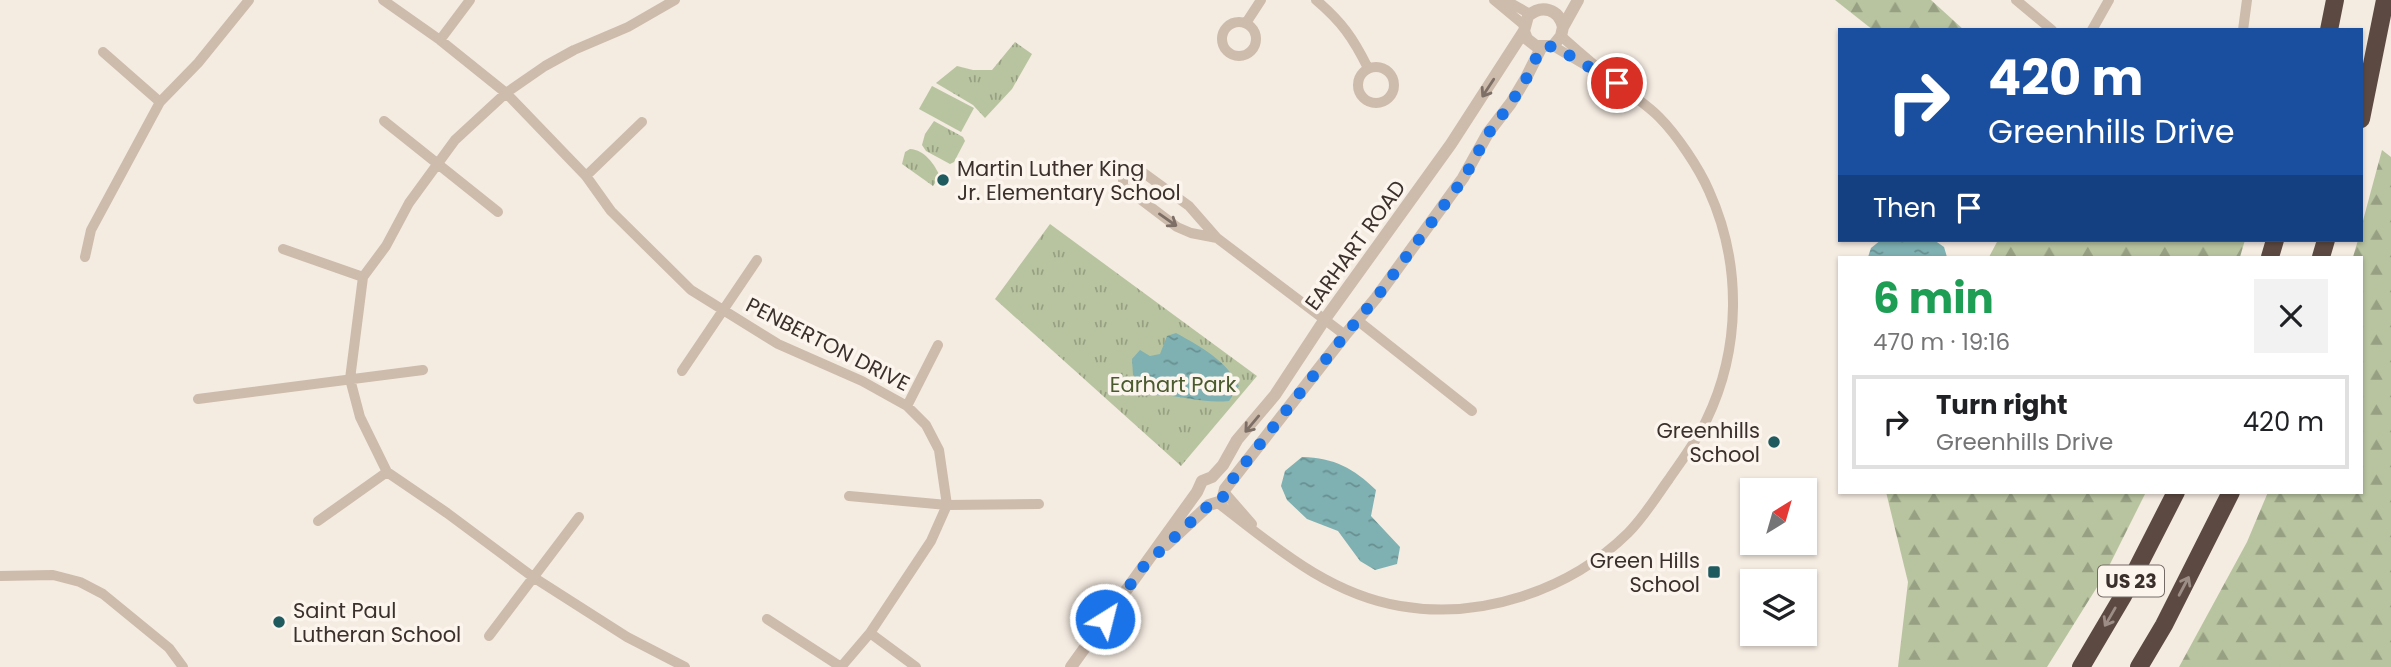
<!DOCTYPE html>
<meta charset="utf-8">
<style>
:root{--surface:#fff;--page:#f2f2f2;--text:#202124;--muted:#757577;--line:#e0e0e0}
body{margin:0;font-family:Poppins,sans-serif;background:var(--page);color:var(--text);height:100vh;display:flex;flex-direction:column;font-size:26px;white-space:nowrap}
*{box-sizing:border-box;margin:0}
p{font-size:23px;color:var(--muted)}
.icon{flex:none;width:38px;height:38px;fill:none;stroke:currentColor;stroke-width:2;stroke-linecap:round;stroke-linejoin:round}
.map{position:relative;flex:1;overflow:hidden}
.details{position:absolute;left:1838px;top:256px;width:525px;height:238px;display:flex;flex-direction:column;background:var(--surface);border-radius:0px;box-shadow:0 2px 5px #0004}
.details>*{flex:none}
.banner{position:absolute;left:1838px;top:28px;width:525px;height:214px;border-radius:0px;box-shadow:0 2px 5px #0004;background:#1a4fa0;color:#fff;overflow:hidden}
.needle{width:46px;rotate:37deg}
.fabs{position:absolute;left:1740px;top:478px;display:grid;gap:14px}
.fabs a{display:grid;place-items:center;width:77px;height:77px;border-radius:0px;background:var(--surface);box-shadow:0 2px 5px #0004;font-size:35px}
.pin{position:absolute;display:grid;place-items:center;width:60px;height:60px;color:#fff;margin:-30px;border:4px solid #fff;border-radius:50%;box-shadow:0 2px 7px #0007}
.me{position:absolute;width:77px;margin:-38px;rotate:36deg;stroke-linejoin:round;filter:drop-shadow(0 0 5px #0008)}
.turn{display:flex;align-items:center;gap:24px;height:147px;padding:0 35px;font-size:32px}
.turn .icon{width:91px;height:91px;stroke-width:2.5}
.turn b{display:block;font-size:49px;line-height:60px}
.then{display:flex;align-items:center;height:66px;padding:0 35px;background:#0003;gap:14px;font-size:26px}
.round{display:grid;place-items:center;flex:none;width:74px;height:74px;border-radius:0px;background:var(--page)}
.head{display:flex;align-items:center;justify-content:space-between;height:119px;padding:0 35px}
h1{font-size:42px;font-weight:700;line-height:52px;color:#1e9e55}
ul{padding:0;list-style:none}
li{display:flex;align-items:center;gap:21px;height:94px;margin:0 14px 10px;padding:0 21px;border:4px solid var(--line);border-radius:0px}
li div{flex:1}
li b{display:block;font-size:26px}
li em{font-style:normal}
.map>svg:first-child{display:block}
.grass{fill:#b8c4a0}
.forest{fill:url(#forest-firs)}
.park{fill:url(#park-tufts)}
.water{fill:url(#water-ripples)}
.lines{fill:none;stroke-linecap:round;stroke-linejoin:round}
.minor{stroke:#cdbbac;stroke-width:10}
.tertiary{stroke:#cdbbac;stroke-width:12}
.motorway{stroke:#5c4a42;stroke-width:18}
.oneway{stroke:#7d6f65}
.oneway2{stroke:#9c8e87}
.route{stroke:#1a73e8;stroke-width:12;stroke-dasharray:0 21.6}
.poi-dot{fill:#1f5a5e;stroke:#fbf5ee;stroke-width:2.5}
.labels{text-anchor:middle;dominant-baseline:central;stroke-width:7;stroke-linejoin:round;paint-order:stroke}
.shield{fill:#fbf5ee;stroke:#756b66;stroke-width:2}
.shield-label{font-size:19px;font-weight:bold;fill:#3b302b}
.poi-label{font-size:21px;fill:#3b302b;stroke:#fbf5ee;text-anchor:start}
.street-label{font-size:21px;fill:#3b302b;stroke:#fbf5ee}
.park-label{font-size:21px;fill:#4a5a2e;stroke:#fbf5ee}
</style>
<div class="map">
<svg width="2391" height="667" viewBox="0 0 2391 667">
<defs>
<pattern id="forest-firs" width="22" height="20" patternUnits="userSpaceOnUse" patternTransform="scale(1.75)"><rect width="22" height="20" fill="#b8c4a0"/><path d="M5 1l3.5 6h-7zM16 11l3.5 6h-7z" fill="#97a083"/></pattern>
<pattern id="park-tufts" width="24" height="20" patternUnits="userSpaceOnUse" patternTransform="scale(1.75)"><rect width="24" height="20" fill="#b8c4a0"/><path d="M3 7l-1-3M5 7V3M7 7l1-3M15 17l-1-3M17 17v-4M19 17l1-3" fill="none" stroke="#97a083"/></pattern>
<pattern id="water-ripples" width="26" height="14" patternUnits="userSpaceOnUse" patternTransform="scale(1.75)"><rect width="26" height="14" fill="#7fb0b2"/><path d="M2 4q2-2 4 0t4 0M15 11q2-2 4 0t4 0" fill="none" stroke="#699091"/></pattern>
</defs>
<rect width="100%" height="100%" fill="#f4ebe1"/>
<path class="grass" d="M932,86l42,22 -13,24 -42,-23z"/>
<path class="forest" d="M1835,0h96l33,30h-91z
M2382,150l9,7v510h-212l68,-125 21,-50h93v-235h-8l5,-17h3v-12z
M1998,240h247l-5,17h-251z
M1886,492h260l-42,84 -57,91h-149l10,-85z"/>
<path class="park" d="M1015,42l17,12 -20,35 -27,29 -12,-13 -37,-22 21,-17 16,4h19z
M934,121l29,16 2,4 -11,21 -4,2 -24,-13 -4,-6 3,-11z
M910,149c15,1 24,15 30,27l-7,10 -31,-22 3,-12z
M1050,224l207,152 -76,90 -186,-167z"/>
<path class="water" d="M1881,240h53l10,7 3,10h-79l3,-9z
M1176,333c25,14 50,27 63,53l-10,15c-26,3 -48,-6 -74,-6l-22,-20 -1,-16 8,-9 10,6 10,-2 7,-18z
M1302,457c33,1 51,11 74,33l-5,26 29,31 -3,17 -22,6 -15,-9 -22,-30 -31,-12 -20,-19 -6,-14 4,-15z"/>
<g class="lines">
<path class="minor" d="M383,0l57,40 66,53 80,83 25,35 80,79 87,54 84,37 45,25 19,19 13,25 8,55 -16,36 -61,92 -29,34
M675,0l-47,27 -54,23 -29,16 -39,27 -51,47 -46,63 -23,43 -23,31 -13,102 10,38 27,55 60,41 86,64 94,60 58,30
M1316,0c26,22 37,38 52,68
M1494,0l30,25
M1505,0l25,14
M2016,0l36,30
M1222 39a17 17 0 1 1 34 0a17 17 0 1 1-34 0Z
M1246,23l15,-23
M2092,30l17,-30
M2243,30l4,-30
M440,40l30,-40
M1553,46l39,23
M103,52l57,50
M1358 85a18 18 0 1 1 36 0a18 18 0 1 1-36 0Z
M384,121l114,91
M586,176l56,-54
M1217,238l-26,-5 -14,-6 -54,-41v-11l10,-6 8,2 48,35 28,32 128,97
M283,249l80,28
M85,257l6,-27 69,-128 38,-39 51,-63
M1357,320l115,91
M682,371l75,-111
M198,399l225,-29
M907,406l31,-61
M1225,493l27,31
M849,496l98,9 92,-1
M1218,503c56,43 110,91 182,103 80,14 169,-15 228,-73 16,-16 28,-36 41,-54 13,-19 27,-37 37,-58 35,-72 36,-157 3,-230 -10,-23 -32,-56 -50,-74 -11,-11 -25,-20 -37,-30 -21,-16 -41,-33 -61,-51
M318,521l69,-49
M0,576l53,-1 27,7 23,12 66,54 14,19
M767,619l74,48
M870,633l46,34
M489,636l90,-119"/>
<path class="tertiary" d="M1524,31l3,8 9,7h17l8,-10 2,-9 15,-27
M1166,545l43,-40 13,-4 3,-12 120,-154 31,-37 87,-120 25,-45 23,-30 15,-25 15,-30
M1071,667l126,-175 5,-11 10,-4 11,-12 14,-25 38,-45 50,-76 126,-175 73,-113 4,-15c14,-12 31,-7 35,11"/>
<path class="motorway" d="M2329,30l6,-30
M2361,119l24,-119
M2270,257l5,-17
M2321,257l5,-17
M2081,667l42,-71 53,-104
M2139,667l25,-42 67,-133"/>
</g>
<defs><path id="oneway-shaft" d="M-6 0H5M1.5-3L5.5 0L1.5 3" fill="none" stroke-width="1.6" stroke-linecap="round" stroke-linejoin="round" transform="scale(1.75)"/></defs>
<g class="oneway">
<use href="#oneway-shaft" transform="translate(1488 88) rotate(123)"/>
<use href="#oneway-shaft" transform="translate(1168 220) rotate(35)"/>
<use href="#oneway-shaft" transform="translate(1252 424) rotate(130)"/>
</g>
<g class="oneway2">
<use href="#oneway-shaft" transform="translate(2184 586) rotate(-62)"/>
<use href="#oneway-shaft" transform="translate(2110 617) rotate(120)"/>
</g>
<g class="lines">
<path class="route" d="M1105,619l39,-53 65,-61 13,-4 3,-12 120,-154 31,-37 88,-120 24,-44 23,-31 15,-24 15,-31 12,-2 64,37"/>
</g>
<g class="poi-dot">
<circle cx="943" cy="180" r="7"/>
<circle cx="1774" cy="442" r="7"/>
<rect x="1707" y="565" width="14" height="14" rx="3.5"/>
<circle cx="279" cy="622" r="7"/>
</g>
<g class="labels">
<rect class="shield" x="2098" y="565.5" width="66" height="31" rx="5"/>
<g class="shield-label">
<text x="2131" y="581">US 23</text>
</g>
<g class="poi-label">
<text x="957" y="168">Martin Luther King<tspan x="957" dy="24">Jr. Elementary School</tspan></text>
<text x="1760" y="430" text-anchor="end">Greenhills<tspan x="1760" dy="24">School</tspan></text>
<text x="1700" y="560" text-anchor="end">Green Hills<tspan x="1700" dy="24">School</tspan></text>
<text x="293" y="610">Saint Paul<tspan x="293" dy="24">Lutheran School</tspan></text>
</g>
<g class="street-label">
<text transform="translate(1355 245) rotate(-54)">EARHART ROAD</text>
<text transform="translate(828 344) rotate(27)">PENBERTON DRIVE</text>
</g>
<g class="park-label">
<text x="1173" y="384">Earhart Park</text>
</g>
</g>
</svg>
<div class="fabs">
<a><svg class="needle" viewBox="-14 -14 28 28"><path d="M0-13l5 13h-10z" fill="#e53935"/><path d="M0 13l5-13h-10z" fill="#757577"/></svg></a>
<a><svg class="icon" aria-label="layers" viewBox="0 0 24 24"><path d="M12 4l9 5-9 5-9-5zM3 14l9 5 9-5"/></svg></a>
</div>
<div class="pin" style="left:1617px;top:83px;background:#d93025"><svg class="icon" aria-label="arrive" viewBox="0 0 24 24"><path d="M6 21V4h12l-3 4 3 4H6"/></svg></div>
<svg class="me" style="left:1105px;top:619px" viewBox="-20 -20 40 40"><circle r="17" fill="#1a73e8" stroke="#fff" stroke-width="3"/><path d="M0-11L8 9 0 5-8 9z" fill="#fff"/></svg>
<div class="banner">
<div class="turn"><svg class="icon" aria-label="right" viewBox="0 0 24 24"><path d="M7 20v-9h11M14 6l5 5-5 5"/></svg><div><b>420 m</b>Greenhills Drive</div></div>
<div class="then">Then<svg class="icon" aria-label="arrive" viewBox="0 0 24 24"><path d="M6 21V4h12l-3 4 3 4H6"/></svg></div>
</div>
<section class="details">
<div class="head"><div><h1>6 min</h1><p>470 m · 19:16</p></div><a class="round"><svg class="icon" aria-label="close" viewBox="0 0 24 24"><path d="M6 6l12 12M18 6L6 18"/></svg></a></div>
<ul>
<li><svg class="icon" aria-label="right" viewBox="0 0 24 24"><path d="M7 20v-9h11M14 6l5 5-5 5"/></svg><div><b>Turn right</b><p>Greenhills Drive</p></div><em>420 m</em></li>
</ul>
</section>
</div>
